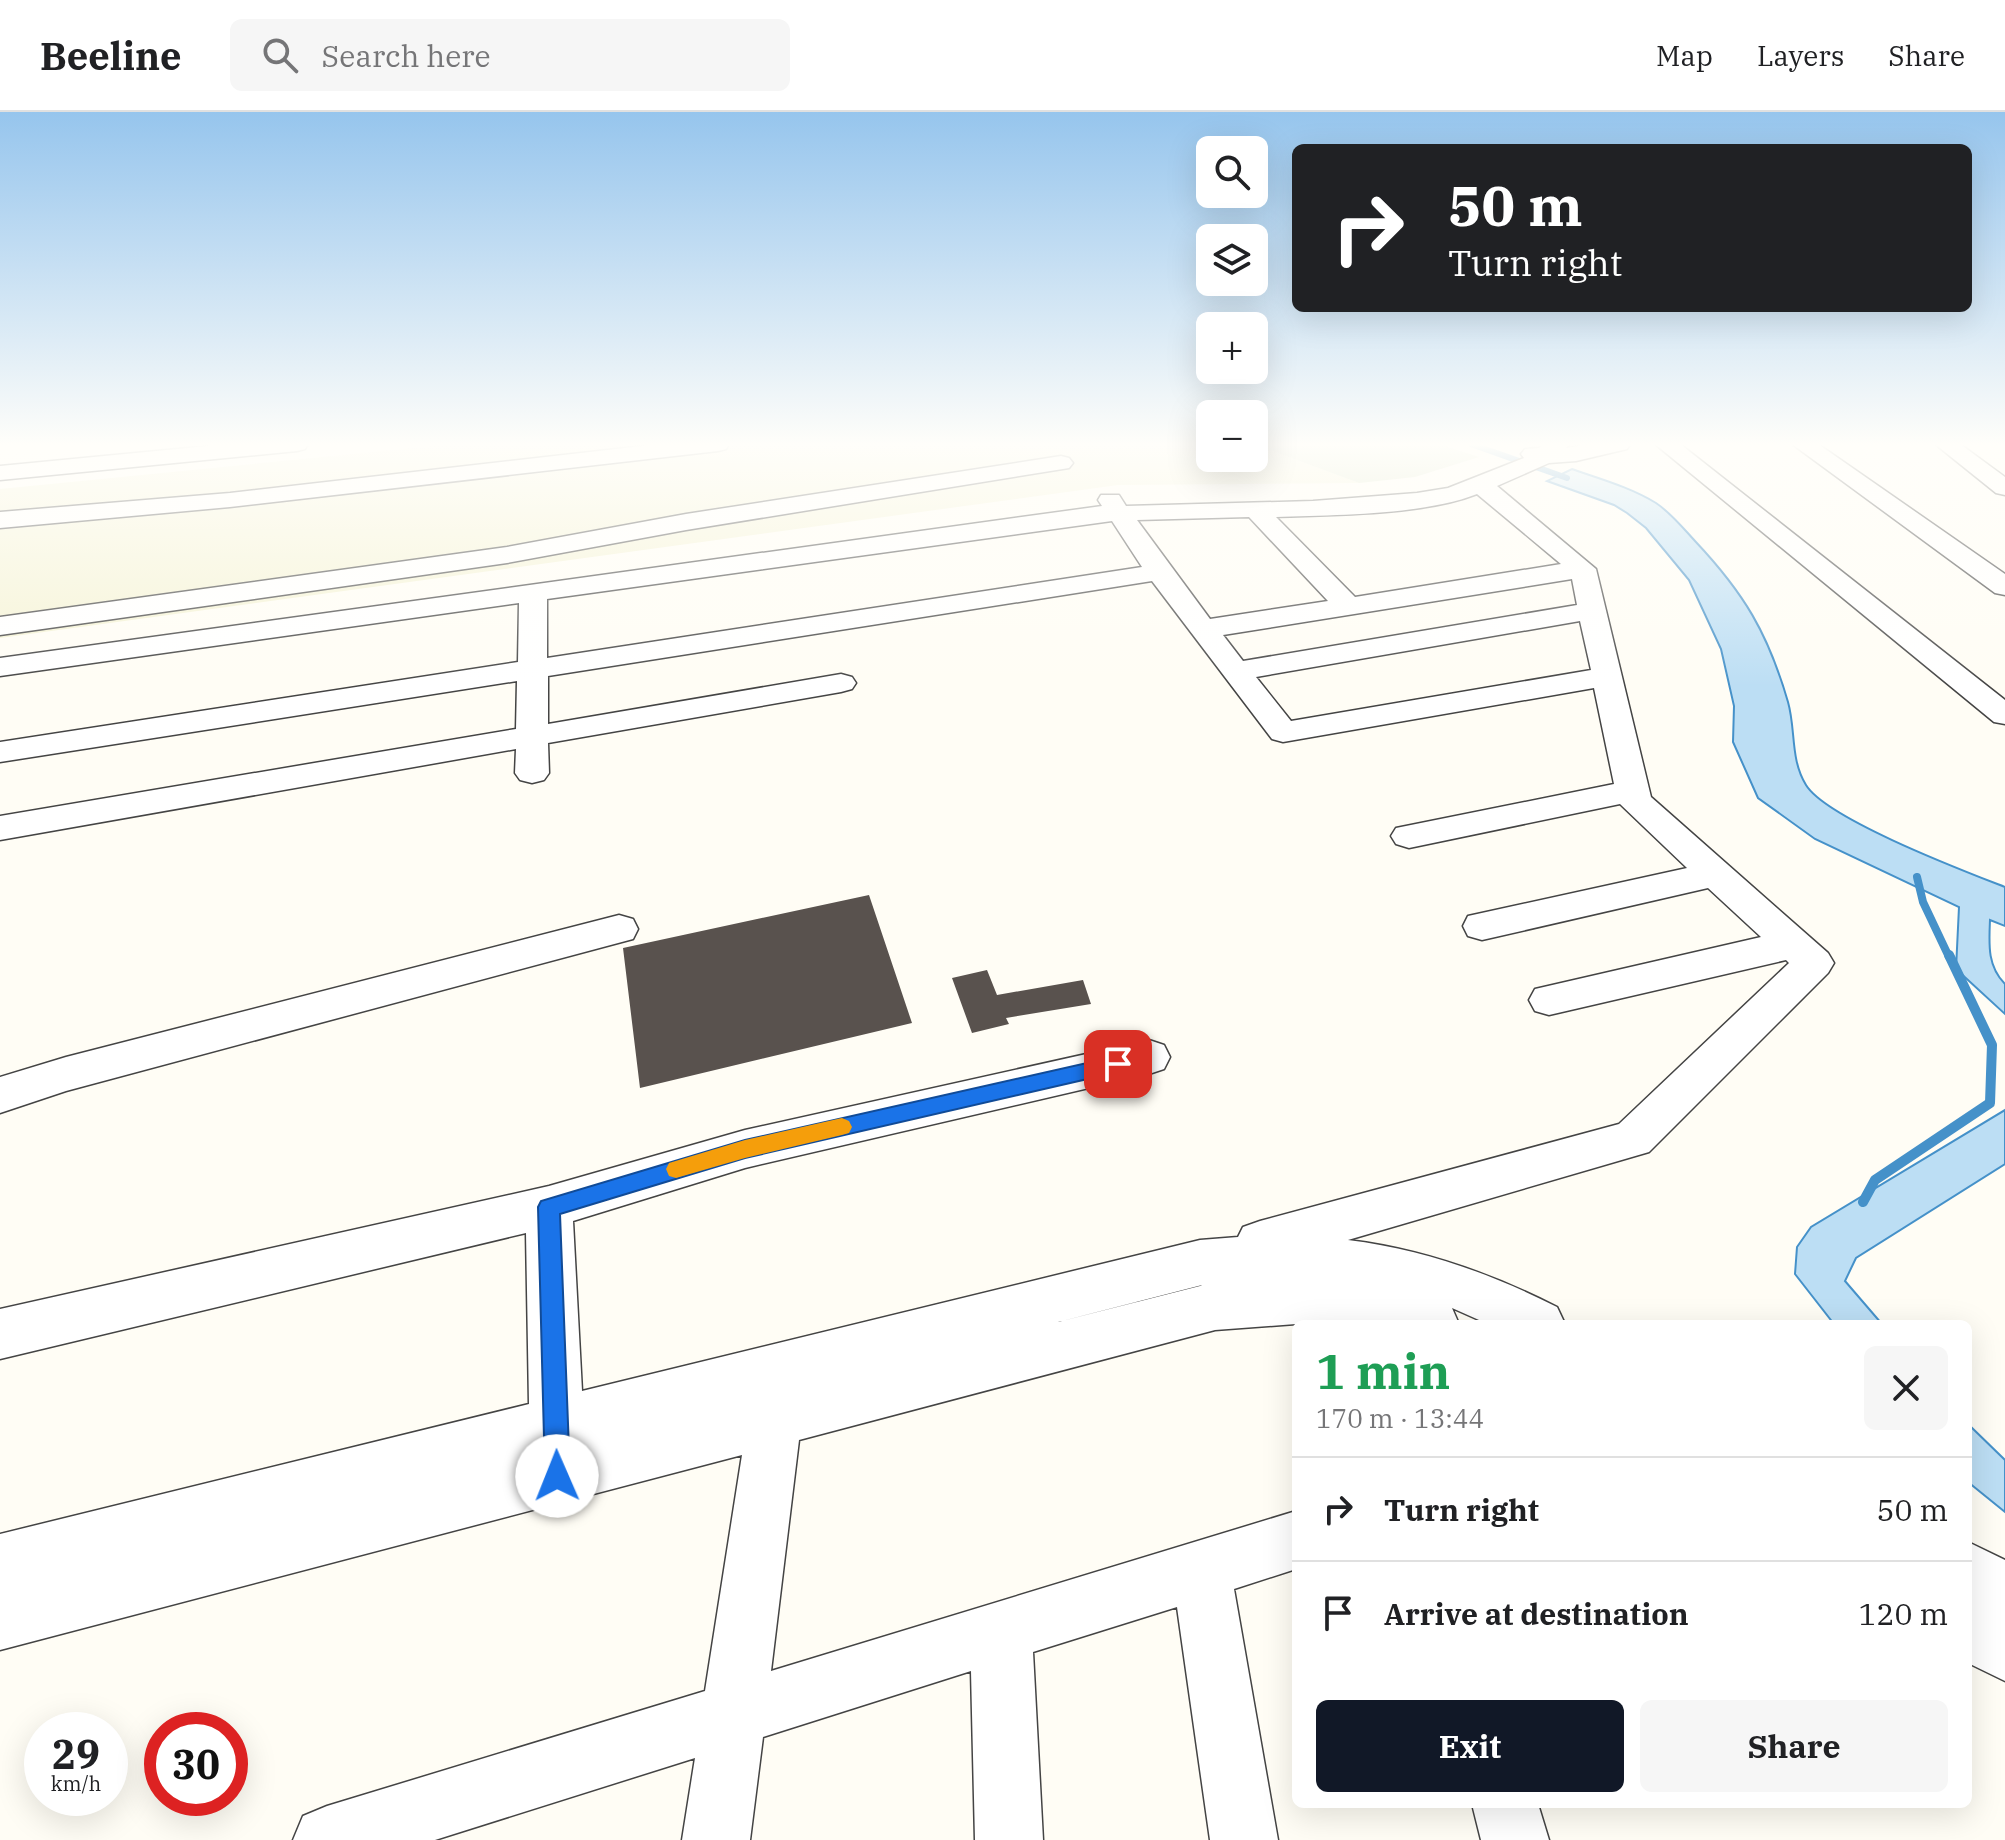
<!DOCTYPE html>
<meta charset="utf-8">
<style>
:root{--surface:#fff;--page:#f6f6f6;--text:#202124;--muted:#757577;--line:#e0e0e0;--accent:#111827}
body{margin:0;font-family:"IBM Plex Serif",serif;background:var(--page);color:var(--text);height:100vh;display:flex;flex-direction:column;font-size:30px;white-space:nowrap}
*{box-sizing:border-box;margin:0}
p{font-size:26px;color:var(--muted)}
.icon{flex:none;width:44px;height:44px;fill:none;stroke:currentColor;stroke-width:2;stroke-linecap:round;stroke-linejoin:round}
.map{position:relative;flex:1;overflow:hidden}
.panel{position:absolute;left:1292px;top:1208px;width:680px;height:488px;display:flex;flex-direction:column;background:var(--surface);border-radius:12px;box-shadow:0 8px 32px #0002}
.panel>*{flex:none}
.banner{position:absolute;left:1292px;top:32px;width:680px;height:168px;border-radius:12px;box-shadow:0 8px 32px #0002;background:#202124;color:#fff;overflow:hidden}
.controls{position:absolute;left:1196px;top:24px;display:grid;gap:16px}
.controls a{display:grid;place-items:center;width:72px;height:72px;border-radius:12px;background:var(--surface);box-shadow:0 8px 32px #0002;font-size:40px}
.speed{position:absolute;left:24px;top:1600px;display:flex;gap:16px;font-size:40px;font-weight:700;text-align:center}
.speed>*{display:grid;place-content:center;width:104px;height:104px;border-radius:50%;background:var(--surface);box-shadow:0 8px 32px #0002;line-height:1}
.speed small{font-size:20px;font-weight:400}
.speed .limit{border:12px solid #d22;background:#fff;color:#111}
.pin{position:absolute;display:grid;place-items:center;width:68px;height:68px;color:#fff;margin:-34px;border-radius:16px;box-shadow:0 4px 12px #0006}
.me{position:absolute;width:88px;margin:-44px;rotate:359deg;stroke-linejoin:round;filter:drop-shadow(0 0 6px #0008)}
.turn{display:flex;align-items:center;gap:28px;height:168px;padding:0 24px;font-size:36px}
.turn .icon{width:104px;height:104px;stroke-width:2.5}
.turn b{display:block;font-size:56px;line-height:68px}
.round{display:grid;place-items:center;flex:none;width:84px;height:84px;border-radius:12px;background:var(--page)}
.head{display:flex;align-items:center;justify-content:space-between;height:136px;padding:0 24px}
h1{font-size:48px;font-weight:700;line-height:60px;color:#1e9e55}
.primary-button{display:flex;gap:16px;margin-top:auto;padding:16px 24px}
.primary-button a{flex:1;height:92px;border-radius:12px;background:var(--accent);color:#fff;font-size:32px;font-weight:700;line-height:92px;text-align:center}
.primary-button a+a{background:var(--page);color:var(--text)}
ul{padding:0;list-style:none}
li{display:flex;align-items:center;gap:24px;height:104px;padding:0 24px;border-top:2px solid var(--line)}
li div{flex:1}
li b{display:block;font-size:30px}
li em{font-style:normal}
header{display:flex;align-items:center;gap:48px;box-sizing:border-box;height:112px;padding:0 40px;background:var(--surface);border-bottom:2px solid var(--line)}
header strong{font-size:38px}
nav{display:flex;gap:44px;margin-inline-start:auto;font-size:28px}
.search{width:560px;height:72px;background:var(--page);display:flex;align-items:center;gap:20px;box-sizing:border-box;padding:0 28px;border-radius:12px;color:var(--muted);font-size:30px}
.map>svg:first-child{display:block}
.farmland{fill:#f5f3d5}
.cemetery{fill:#d8e2c5}
.water{fill:#bcdef4;stroke:#4591c9;stroke-width:2}
.lines{fill:none;stroke-linecap:round;stroke-linejoin:round}
.stream-far2{stroke:#4591c9;stroke-width:6}
.stream-far1{stroke:#4591c9;stroke-width:8}
.stream{stroke:#4591c9;stroke-width:10}
.building{fill:#59524e}
.minor-casing{stroke:#444;stroke-width:3}
.minor{fill:#fff;fill-rule:evenodd}
.route{fill:#1a73e8;stroke:#114b97;stroke-width:2}
.slow{fill:#f59e0b}
</style>
<header>
<strong>Beeline</strong>
<div class="search"><svg class="icon" aria-label="search" viewBox="0 0 24 24"><circle cx="10" cy="10" r="6"/><path d="M15 15l6 6"/></svg>Search here</div>
<nav><a>Map</a><a>Layers</a><a>Share</a></nav>
</header>
<div class="map">
<svg width="2005" height="1728" viewBox="0 0 2005 1728">
<rect width="100%" height="100%" fill="#fffdf5"/>
<path class="farmland" d="M454,332h756v14h44v-14l105,39 -241,2 -1118,153v-149z"/>
<path class="cemetery" d="M1254,332h185l40,13 -64,20 -56,6z"/>
<path class="water" d="M1572,357c28,10 58,18 84,34 15,10 27,25 39,38 49,52 73,92 93,161 8,28 2,57 18,83 21,34 158,86 199,102v39l-15,-6c-1,24 -3,46 15,64v30l-49,-45 3,-62 -144,-68 -57,-41 -25,-56 1,-36 -13,-57 -32,-69 -43,-52 -19,-15 -13,-8 -67,-24z
M2005,998v54l-149,94 -11,23 37,43h-48l-39,-50 2,-27 14,-20z
M1968,1312l37,36v52l-37,-30z"/>
<g class="lines">
<path class="stream-far2" d="M1471,332l96,34"/>
<path class="stream-far1" d="M1917,765l6,25 26,55"/>
<path class="stream" d="M1863,1090l12,-22 115,-77 2,-58 -43,-90"/>
</g>
<path class="building" d="M869,783l43,128 -272,65 -17,-140z
M987,858l10,25 86,-15 8,24 -85,14 3,6 -37,9 -20,-55z"/>
<g class="lines">
<g class="minor-casing">
<path id="minor" d="M229,332h79l-3,5 -8,2 -297,29v-14z
M660,332h69l-3,5 -8,2 -488,56 -230,21v-16l230,-19z
M1544,332h25l-3,4 24,-4h40l-3,5 -51,12 -27,2 -52,23 99,83 55,228 177,156 6,10 -6,10 -179,179 -301,88c74,9 142,33 209,67l8,17h-77l-36,-16 7,16h-163l-81,6 -416,110 -28,231 525,-160v58l-62,20 44,251h-68l-33,-233 -144,45 10,188h-68l-4,-169 -208,66 -13,103h-68l13,-82 -260,82h-142l10,-24 24,-10 378,-115 37,-236 -742,195v-116l529,-130 -3,-171 -526,126v-50l549,-123 196,-56 404,-90 15,5 6,12 -6,12 -15,5 -404,94 -172,53 9,170 618,-151 38,-3 5,-10 17,-6 359,-97 170,-161 -3,-3 -237,55 -14,-4 -6,-11 6,-11 226,-52 -53,-49 -226,52 -14,-4 -5,-10 5,-10 219,-48 -67,-64 -211,44 -13,-4 -5,-8 5,-8 218,-44 -20,-96 -311,54 -11,-3 -120,-158 -604,95v48l293,-50 11,3 4,6 -4,6 -11,3 -293,51 1,30 -5,7 -12,3 -12,-3 -5,-7 1,-24 -516,91v-24l516,-87 1,-48 -517,81v-20l518,-80 1,-59 -519,73v-18l1102,-152 -4,-6 3,-5h18l7,11 187,-5 104,-8 31,-5 76,-30 -3,-4 4,-5 14,-1zM1477,382l84,70 -206,33 -79,-80c59,-2 148,-2 201,-23zM1249,405l79,84 -118,18 -73,-99zM1112,409l30,46 -595,91v-59zM1572,467l5,26 -334,56 -20,-26zM1580,509l11,49 -300,51 -35,-44zM1202,1173l-144,37 142,-36z
M1655,332h25l325,256v24l-11,-2z
M1792,332h26l187,130v21l-10,-2z
M1935,332h25l45,33v18l-9,-2z
M1061,344l8,2 4,5 -4,5 -383,62 -179,33 -507,72v-18l507,-70 179,-33z
M619,803l14,4 5,10 -5,10 -567,152 -66,22v-36l66,-20z
M1968,1430l37,18v121l-37,-18z
M1472,1692h66l11,36h-68z"/>
</g>
<use href="#minor" class="minor"/>
</g>
<linearGradient id="sky" x2="0" y2="1"><stop stop-color="#96c5ed"/><stop offset="0.58" stop-color="#fffefa"/><stop offset="1" stop-color="#fffefa" stop-opacity="0"/></linearGradient>
<rect width="2005" height="574" fill="url(#sky)"/>
<path class="route" d="M1118,944l7,2 3,6 -3,5 -7,3 -373,86 -185,56 10,262 -4,9 -9,3 -9,-3 -3,-9 -7,-269 3,-6 204,-61z"/>
<path class="slow" d="M842,1006l7,3 3,6 -3,6 -7,2 -97,23 -69,20 -7,-2 -3,-7 3,-6 76,-23z"/>
</svg>
<div class="controls">
<a><svg class="icon" aria-label="search" viewBox="0 0 24 24"><circle cx="10" cy="10" r="6"/><path d="M15 15l6 6"/></svg></a>
<a><svg class="icon" aria-label="layers" viewBox="0 0 24 24"><path d="M12 4l9 5-9 5-9-5zM3 14l9 5 9-5"/></svg></a>
<a>+</a>
<a>−</a>
</div>
<div class="speed"><div>29<small>km/h</small></div><div class="limit">30</div></div>
<div class="pin" style="left:1118px;top:952px;background:#d93025"><svg class="icon" aria-label="arrive" viewBox="0 0 24 24"><path d="M6 21V4h12l-3 4 3 4H6"/></svg></div>
<svg class="me" style="left:557px;top:1364px" viewBox="-20 -20 40 40"><circle r="19" fill="#fff"/><path d="M0-13L10 11 0 6-10 11z" fill="#1a73e8"/></svg>
<div class="banner">
<div class="turn"><svg class="icon" aria-label="right" viewBox="0 0 24 24"><path d="M7 20v-9h11M14 6l5 5-5 5"/></svg><div><b>50 m</b>Turn right</div></div>
</div>
<section class="panel">
<div class="head"><div><h1>1 min</h1><p>170 m · 13:44</p></div><a class="round"><svg class="icon" aria-label="close" viewBox="0 0 24 24"><path d="M6 6l12 12M18 6L6 18"/></svg></a></div>
<ul>
<li><svg class="icon" aria-label="right" viewBox="0 0 24 24"><path d="M7 20v-9h11M14 6l5 5-5 5"/></svg><div><b>Turn right</b></div><em>50 m</em></li>
<li><svg class="icon" aria-label="arrive" viewBox="0 0 24 24"><path d="M6 21V4h12l-3 4 3 4H6"/></svg><div><b>Arrive at destination</b></div><em>120 m</em></li>
</ul>
<div class="primary-button"><a>Exit</a><a>Share</a></div>
</section>
</div>
